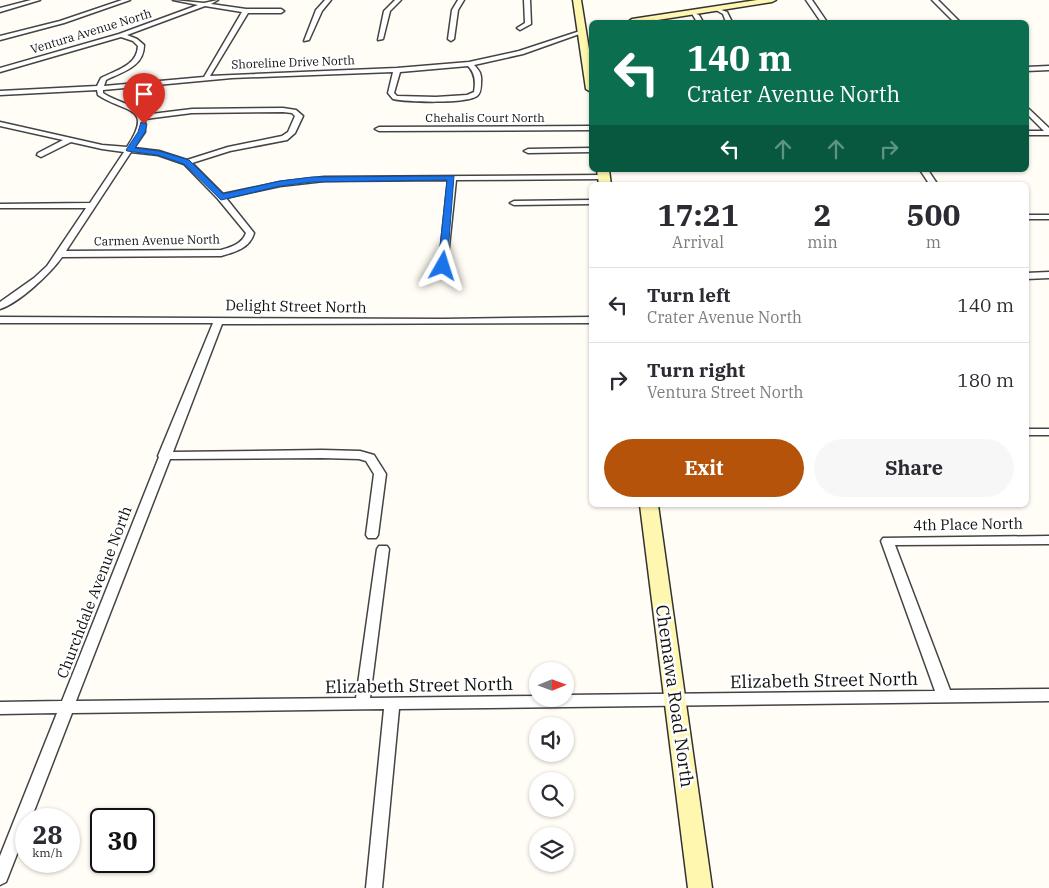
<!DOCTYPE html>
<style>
:root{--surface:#fff;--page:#f7f7f7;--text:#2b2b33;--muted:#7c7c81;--line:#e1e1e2;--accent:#b45309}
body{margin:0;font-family:"IBM Plex Serif",serif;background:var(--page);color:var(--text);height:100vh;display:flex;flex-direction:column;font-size:19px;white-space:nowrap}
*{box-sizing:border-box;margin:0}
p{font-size:16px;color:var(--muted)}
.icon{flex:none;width:28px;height:28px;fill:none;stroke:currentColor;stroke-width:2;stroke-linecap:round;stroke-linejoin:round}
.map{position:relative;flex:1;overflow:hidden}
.side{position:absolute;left:589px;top:182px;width:440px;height:325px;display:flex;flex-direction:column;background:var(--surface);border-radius:8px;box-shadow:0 1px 4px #0004}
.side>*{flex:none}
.hud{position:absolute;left:589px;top:20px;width:440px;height:152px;border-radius:8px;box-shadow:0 1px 4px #0004;background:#0b6e4f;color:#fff;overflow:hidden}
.needle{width:32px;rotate:89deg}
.buttons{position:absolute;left:529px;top:662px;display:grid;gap:10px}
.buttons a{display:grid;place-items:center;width:45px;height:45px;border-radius:50%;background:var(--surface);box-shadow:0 1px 4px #0004;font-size:25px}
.speed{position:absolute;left:15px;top:808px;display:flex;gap:10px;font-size:25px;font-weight:700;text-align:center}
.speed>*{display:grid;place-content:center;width:65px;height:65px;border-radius:50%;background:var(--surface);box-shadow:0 1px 4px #0004;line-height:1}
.speed small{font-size:12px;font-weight:400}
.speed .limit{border:2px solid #111;border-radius:8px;background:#fff;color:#111}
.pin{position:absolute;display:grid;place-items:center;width:42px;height:42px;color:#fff;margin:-51px -21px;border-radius:50% 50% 50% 0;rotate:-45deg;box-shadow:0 0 5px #0007}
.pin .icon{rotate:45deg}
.me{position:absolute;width:55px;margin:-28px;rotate:6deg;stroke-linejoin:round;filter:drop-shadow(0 0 4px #0008)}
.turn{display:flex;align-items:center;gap:18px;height:105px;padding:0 15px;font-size:22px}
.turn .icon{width:65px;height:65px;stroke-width:2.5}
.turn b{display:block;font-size:35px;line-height:42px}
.lanes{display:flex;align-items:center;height:48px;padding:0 15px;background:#0003;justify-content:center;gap:25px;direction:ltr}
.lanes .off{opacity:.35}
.eta{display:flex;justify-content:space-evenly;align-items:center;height:85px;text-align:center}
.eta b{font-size:30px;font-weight:800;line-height:35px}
.button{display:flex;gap:10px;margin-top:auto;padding:10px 15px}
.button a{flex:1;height:58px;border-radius:30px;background:var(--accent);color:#fff;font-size:20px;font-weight:800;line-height:58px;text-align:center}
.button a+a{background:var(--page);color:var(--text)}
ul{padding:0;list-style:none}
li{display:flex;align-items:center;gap:15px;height:75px;padding:0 15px;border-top:1px solid var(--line)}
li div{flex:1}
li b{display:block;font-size:19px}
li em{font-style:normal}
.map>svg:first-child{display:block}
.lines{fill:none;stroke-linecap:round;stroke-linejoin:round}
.street-casing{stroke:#444;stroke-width:3}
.secondary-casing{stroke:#333;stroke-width:3}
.street{fill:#fff;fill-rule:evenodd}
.secondary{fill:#fff6b0;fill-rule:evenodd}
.route{fill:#1a73e8;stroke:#114b97}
.labels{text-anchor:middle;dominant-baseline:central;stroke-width:5;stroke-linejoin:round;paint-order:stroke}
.far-street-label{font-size:12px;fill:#111;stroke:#fff}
.street-label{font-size:15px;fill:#111;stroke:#fff}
.near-street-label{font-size:18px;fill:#111;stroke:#fff}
</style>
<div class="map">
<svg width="1049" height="888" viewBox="0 0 1049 888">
<rect width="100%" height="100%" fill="#fffdf5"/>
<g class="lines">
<g class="street-casing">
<path id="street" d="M31,0h9l-40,12v-4z
M122,0h8l-66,23 -64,17v-4l60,-15z
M173,0l31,3 14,-3 -7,4 35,5h35l3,2 -3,2h-33l-38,63 187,-8 72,-6 50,-11 61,-20 5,1 -62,22 -49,11c5,5 8,9 7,17 0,5 0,11 -4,14 -11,8 -70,6 -84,3l-5,-6 5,-21 -161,6 -129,12v3c13,9 29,10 40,22l49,-6 91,-1 13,2 7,6 -8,17 -8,7 -57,11 -38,12 31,31 57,-12 44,-5 280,-2 4,2 -4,2 -148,1 -9,86 -4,3 -4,-3 9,-86 -124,1 -44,5 -54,12 28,35c-4,15 -19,19 -33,23l-159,1c-11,16 -43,46 -62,52v-7l34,-24 13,-12 39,-58h-86v-4l90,-1 34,-51 -22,-3 -31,-7 -30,15 -4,-2 1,-2 25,-13 -63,-14v-4l102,23 25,2c28,-42 -3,-34 -29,-52l-1,-5 -97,5v-4l97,-5 4,-8c15,-8 36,-12 37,-32l-5,-5 -12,-4 -121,35v-4l119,-34 79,-29zM205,6l37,6 -38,65 -100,9 2,-6c16,-8 38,-13 38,-35l-7,-6 -10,-4zM468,66c7,7 8,15 6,26l-7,3 -31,2 -39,-1 -3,-3 6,-21zM283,112l9,1 3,3 -7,16 -6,4 -54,11 -41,13 -28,-9 -25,-3 11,-16v-13l47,-6zM131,152l27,3 26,9 34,35 28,34c-4,11 -15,14 -25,17l-155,1z
M325,0h6l-9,11 -13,29 -5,1 12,-31z
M395,0h6l-11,11 -7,28 -5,1 6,-29z
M458,0h6l-6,10 -4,29 -3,2 -3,-2 4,-29z
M524,0h6l1,24 -11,6 -3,-2 8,-5z
M806,0h6l15,22h-6z
M932,0h6l22,22h-6z
M716,8l11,4 5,10h-6l-3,-8 -7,-4z
M691,12l8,3 4,7h-6z
M1049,66v4l-23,1v-4z
M1026,108l3,1 20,19v7h-23v-4h18l-18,-18z
M591,126v4l-212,1 -4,-2 4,-2z
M591,148v4l-63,1 -4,-2 4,-2z
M920,170h8l10,15h-8z
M591,200v4l-77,1 -4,-2 4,-2z
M1026,215h23v4h-23z
M1049,272v6l-23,1v-6z
M0,317l443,2 148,-2v6l-369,1 -49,128 149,-2 38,1 14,4 12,19 -8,61 -2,3h-8l-2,-3 8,-61 -8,-13 -7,-2 -37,-1 -152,1 -94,242 280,-3 21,-149 2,-3h8l2,3 -19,149 168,-2v3h27v-4l370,-4 -54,-150 2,-3 166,-2v8l-154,1 55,145 99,-1v12l-650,8 -17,179h-16l18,-179 -312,4 -41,106h-5v12l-18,46 -2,5 -6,3v-29l57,-143 -57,1v-12l62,-1 97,-244 -1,-1 55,-133h-213z
M1026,429h23v6h-23z"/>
</g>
<g class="secondary-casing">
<path id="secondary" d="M573,0h8l10,62v30l-5,-3z
M757,0h19l-4,2 -127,20h-17l4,-3z
M597,170h12l2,15h-12z
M640,505h18l54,383h-24z"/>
</g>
<use href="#street" class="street"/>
<use href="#secondary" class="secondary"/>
</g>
<path class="route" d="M141,122l6,2 -2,8 -10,16 24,3 30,9 34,34 57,-13 32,-4 142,-1 -7,90 -4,3 -5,-3 9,-86 -135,2 -32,4 -59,14 -37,-36 -26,-9 -31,-4 -1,-1 12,-18z"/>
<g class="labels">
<g class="far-street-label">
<text transform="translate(91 31) rotate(-17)">Ventura Avenue North</text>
<text transform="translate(293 62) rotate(-2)">Shoreline Drive North</text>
<text x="485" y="117">Chehalis Court North</text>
<text transform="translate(157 240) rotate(-1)">Carmen Avenue North</text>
</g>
<g class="street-label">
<text transform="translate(296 306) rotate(1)">Delight Street North</text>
<text transform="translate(968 524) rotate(-1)">4th Place North</text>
<text transform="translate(94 592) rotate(-69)">Churchdale Avenue North</text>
</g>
<g class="near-street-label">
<text transform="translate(824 680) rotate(-1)">Elizabeth Street North</text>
<text transform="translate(419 685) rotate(-1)">Elizabeth Street North</text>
<text transform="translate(675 696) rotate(82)">Chemawa Road North</text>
</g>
</g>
</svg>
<div class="buttons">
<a><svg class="needle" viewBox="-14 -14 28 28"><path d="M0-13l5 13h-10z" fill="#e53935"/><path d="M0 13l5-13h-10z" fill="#7c7c81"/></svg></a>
<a><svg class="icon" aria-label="sound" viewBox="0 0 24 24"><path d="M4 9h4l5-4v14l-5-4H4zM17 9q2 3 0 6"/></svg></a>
<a><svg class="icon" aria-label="search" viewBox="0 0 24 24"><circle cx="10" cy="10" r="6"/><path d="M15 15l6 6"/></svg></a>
<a><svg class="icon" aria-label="layers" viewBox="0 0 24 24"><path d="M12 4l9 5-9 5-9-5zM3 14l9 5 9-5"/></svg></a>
</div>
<div class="speed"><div>28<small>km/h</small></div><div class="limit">30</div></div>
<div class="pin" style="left:144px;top:124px;background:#d93025"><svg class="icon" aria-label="arrive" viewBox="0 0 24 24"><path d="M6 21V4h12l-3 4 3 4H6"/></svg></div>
<svg class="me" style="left:443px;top:266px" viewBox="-20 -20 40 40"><path d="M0-17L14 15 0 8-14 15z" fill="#1a73e8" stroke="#fff" stroke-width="4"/></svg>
<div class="hud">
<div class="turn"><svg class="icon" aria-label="left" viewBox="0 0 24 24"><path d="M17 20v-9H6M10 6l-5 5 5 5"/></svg><div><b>140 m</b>Crater Avenue North</div></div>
<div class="lanes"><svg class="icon" aria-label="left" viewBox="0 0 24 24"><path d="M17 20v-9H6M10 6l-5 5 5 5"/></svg><svg class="icon off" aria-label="ahead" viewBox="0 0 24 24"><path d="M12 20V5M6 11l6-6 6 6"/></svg><svg class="icon off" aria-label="ahead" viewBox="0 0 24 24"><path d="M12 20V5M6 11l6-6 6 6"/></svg><svg class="icon off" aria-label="right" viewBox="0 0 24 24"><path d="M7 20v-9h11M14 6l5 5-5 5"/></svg></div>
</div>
<section class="side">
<div class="eta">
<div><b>17:21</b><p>Arrival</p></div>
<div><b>2</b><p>min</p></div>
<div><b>500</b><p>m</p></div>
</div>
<ul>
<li><svg class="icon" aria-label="left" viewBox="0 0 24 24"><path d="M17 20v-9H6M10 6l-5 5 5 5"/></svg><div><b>Turn left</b><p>Crater Avenue North</p></div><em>140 m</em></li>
<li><svg class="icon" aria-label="right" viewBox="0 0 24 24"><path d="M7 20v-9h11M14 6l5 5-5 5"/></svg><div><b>Turn right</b><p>Ventura Street North</p></div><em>180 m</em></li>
</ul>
<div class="button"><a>Exit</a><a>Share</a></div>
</section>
</div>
